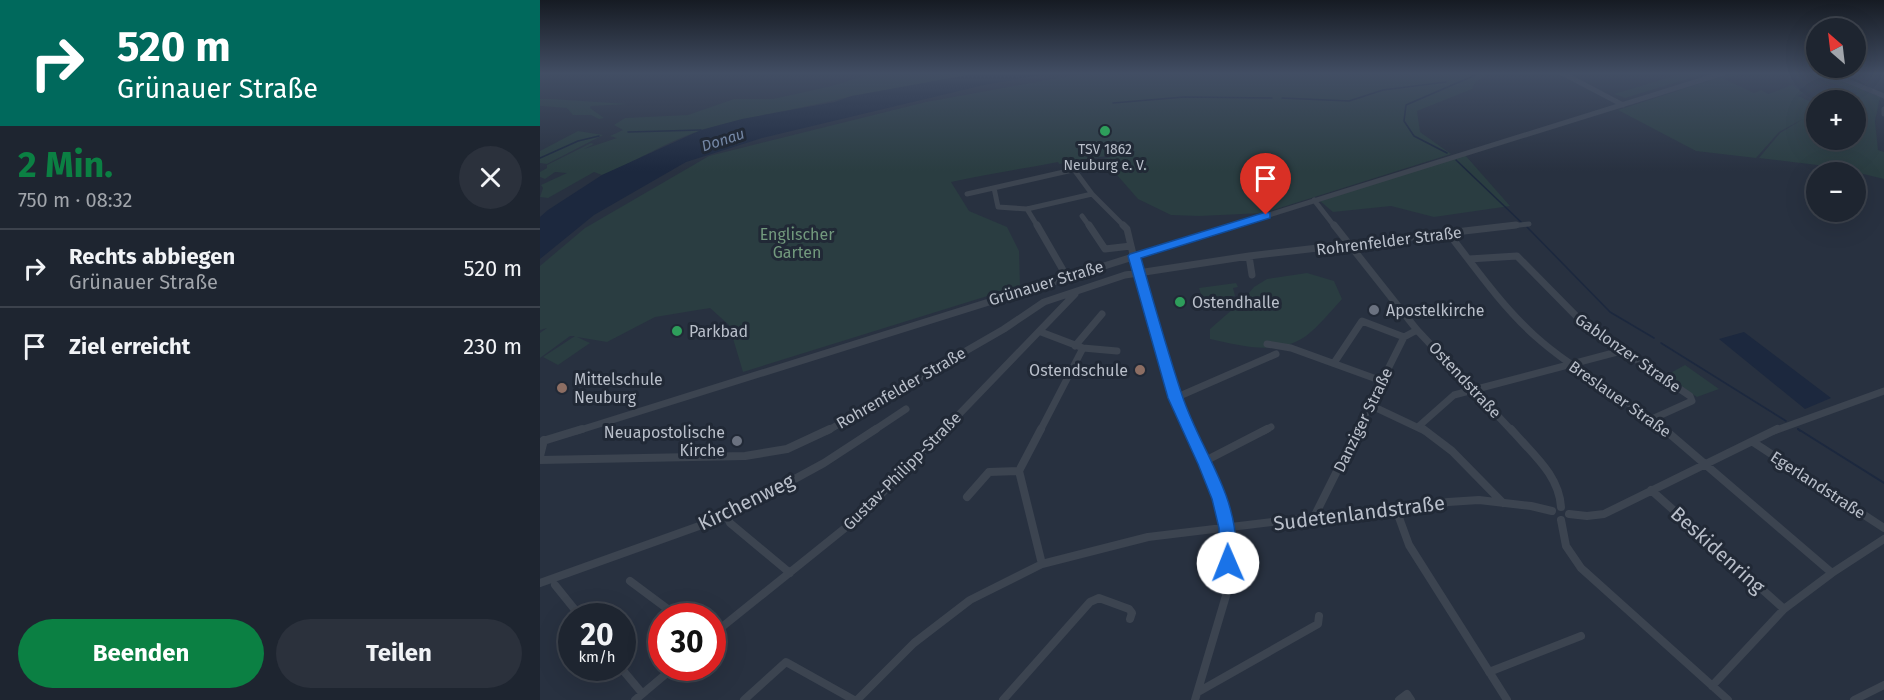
<!DOCTYPE html>
<html lang="de">
<meta charset="utf-8">
<style>
:root{--surface:#1e2530;--page:#2b313c;--text:#f1f3f6;--muted:#a1a5ab;--line:#3c424c;--accent:#0b8043}
body{margin:0;font-family:"Fira Sans",sans-serif;background:var(--page);color:var(--text);height:100vh;display:flex;flex-direction:column;font-size:22px;white-space:nowrap}
*{box-sizing:border-box;margin:0}
p{font-size:20px;color:var(--muted)}
.icon{flex:none;width:33px;height:33px;fill:none;stroke:currentColor;stroke-width:2;stroke-linecap:round;stroke-linejoin:round}
.map{position:relative;flex:1;overflow:hidden}
.panel{display:flex;flex-direction:column;background:var(--surface);width:540px}
.panel>*{flex:none}
.banner{background:#00695c;color:#fff;overflow:hidden}
.needle{width:39px;rotate:332deg}
.tools{position:absolute;left:1266px;top:18px;display:grid;gap:12px}
.tools a{display:grid;place-items:center;width:60px;height:60px;border-radius:50%;background:var(--surface);box-shadow:0 6px 24px #0002,0 0 0 2px var(--line);font-size:30px}
.speed{position:absolute;left:18px;top:603px;display:flex;gap:12px;font-size:30px;font-weight:700;text-align:center}
.speed>*{display:grid;place-content:center;width:78px;height:78px;border-radius:50%;background:var(--surface);box-shadow:0 6px 24px #0002,0 0 0 2px var(--line);line-height:1}
.speed small{font-size:15px;font-weight:400}
.speed .limit{border:9px solid #d22;background:#fff;color:#111}
.pin{position:absolute;display:grid;place-items:center;width:51px;height:51px;color:#fff;margin:-62px -26px;border-radius:50% 50% 50% 0;rotate:-45deg;box-shadow:0 0 6px #0007}
.pin .icon{rotate:45deg}
.me{position:absolute;width:66px;margin:-33px;rotate:359deg;stroke-linejoin:round;filter:drop-shadow(0 0 4px #0008)}
.turn{display:flex;align-items:center;gap:21px;height:126px;padding:0 18px;font-size:27px}
.turn .icon{width:78px;height:78px;stroke-width:2.5}
.turn b{display:block;font-size:42px;line-height:51px}
.round{display:grid;place-items:center;flex:none;width:63px;height:63px;border-radius:32px;background:var(--page)}
.summary{display:flex;align-items:center;justify-content:space-between;height:102px;padding:0 18px}
h1{font-size:36px;font-weight:700;line-height:45px;color:var(--accent)}
.primary-button{display:flex;gap:12px;margin-top:auto;padding:12px 18px}
.primary-button a{flex:1;height:69px;border-radius:36px;background:var(--accent);color:#fff;font-size:24px;font-weight:700;line-height:69px;text-align:center}
.primary-button a+a{background:var(--page);color:var(--text)}
ul{padding:0;list-style:none}
li{display:flex;align-items:center;gap:18px;height:78px;padding:0 18px;border-top:2px solid var(--line)}
li div{flex:1}
li b{display:block;font-size:22px}
li em{font-style:normal}
main{display:flex;flex:1;min-height:0}
.map>svg:first-child{display:block}
.green{fill:#2a3d41}
.water{fill:#1c283e}
.lines{fill:none;stroke-linecap:round;stroke-linejoin:round}
.stream-far1{stroke:#1c283e;stroke-width:1.5}
.stream{stroke:#1c283e;stroke-width:2}
.minor-far2{stroke:#3c4450;stroke-width:5}
.minor-far1{stroke:#3c4450;stroke-width:7}
.minor{stroke:#3c4450;stroke-width:8}
.route{fill:#1a73e8;stroke:#114b97;stroke-width:1.5}
.leisure-dot{fill:#2e9e5b;stroke:#212936;stroke-width:2}
.worship-dot{fill:#6b7280;stroke:#212936;stroke-width:2}
.education-dot{fill:#8d6e63;stroke:#212936;stroke-width:2}
.labels{text-anchor:middle;dominant-baseline:central;stroke-width:6;stroke-linejoin:round;paint-order:stroke}
.far-poi-label{font-size:14px;fill:#b9bfca;stroke:#212936}
.far-water-label{font-size:15px;font-style:italic;fill:#7588a6;stroke:#212936}
.park-label{font-size:16px;fill:#72997d;stroke:#212936}
.street-label{font-size:16px;fill:#b9bfca;stroke:#212936}
.poi-label{font-size:16px;fill:#b9bfca;stroke:#212936;text-anchor:start}
.near-street-label{font-size:20px;fill:#b9bfca;stroke:#212936}
</style>
<main>
<section class="panel">
<div class="banner">
<div class="turn"><svg class="icon" aria-label="right" viewBox="0 0 24 24"><path d="M7 20v-9h11M14 6l5 5-5 5"/></svg><div><b>520 m</b>Grünauer Straße</div></div>
</div>
<div class="summary"><div><h1>2 Min.</h1><p>750 m · 08:32</p></div><a class="round"><svg class="icon" aria-label="close" viewBox="0 0 24 24"><path d="M6 6l12 12M18 6L6 18"/></svg></a></div>
<ul>
<li><svg class="icon" aria-label="right" viewBox="0 0 24 24"><path d="M7 20v-9h11M14 6l5 5-5 5"/></svg><div><b>Rechts abbiegen</b><p>Grünauer Straße</p></div><em>520 m</em></li>
<li><svg class="icon" aria-label="arrive" viewBox="0 0 24 24"><path d="M6 21V4h12l-3 4 3 4H6"/></svg><div><b>Ziel erreicht</b></div><em>230 m</em></li>
</ul>
<div class="primary-button"><a>Beenden</a><a>Teilen</a></div>
</section>
<div class="map">
<svg width="1344" height="700" viewBox="0 0 1344 700">
<rect width="100%" height="100%" fill="#283140"/>
<path class="green" d="M333,73h106l-127,23c-49,13 -101,19 -149,34 -35,10 -67,32 -101,45l-8,-3 -46,26 -8,-1 3,-9 -2,-3 26,-12 -12,-1 -10,7 -5,-2v-5l7,-4v-3l44,-22 3,1 -10,5 33,-11 -7,-2 13,-6 -9,-5 11,-7 63,-3 46,-16h39l59,-13z
M546,73h404l-15,9 -3,7 -55,22 3,21 31,22 -187,59 -65,3 -28,-1 -33,-16 -35,-40 33,-8 -77,13 -1,-2c-36,7 -71,12 -107,20l18,29 38,16 12,24 1,35 -277,86 -14,-47 -19,-17 -55,9 -48,25 -30,-5 13,6 -32,22 -15,-8 32,-21h-5l-30,22v-25l7,-5 -7,2v-64l45,-38 124,-72 217,-54z
M1144,73h23l-82,25 -11,-4z
M1193,73h10l-19,6 30,14 7,-3 7,4 24,-9 11,8 -5,3 18,8v36h40v-40h-10l12,-7 -51,-20h14l59,24 -5,24 3,29 6,2v27l-50,-12 -75,-9 21,-25 23,-14 -24,13 -23,26 -60,-7 -78,-41z
M0,99h12l76,5 -37,2 -1,2 14,10 -5,1 -8,-4h-18l-6,-7 -27,-2z
M38,131l25,4 -56,29 -7,-1v-12z
M925,155l45,51 -76,11 -43,-11 -58,6 -13,-11z
M767,273l27,8 8,18c-11,12 -23,27 -36,37 -29,20 -64,10 -96,3v-10l32,-28 12,-14 13,-8z
M696,283l2,4 -5,1 2,8 -32,4 -4,-12z
M1145,365l34,24 -22,8 -32,-21z"/>
<path class="water" d="M439,73h72l-67,12 -222,53 -76,24 -92,53 -54,44v-42l8,-7 54,-35 99,-45 41,-11 93,-17 17,-6z
M1204,332l87,66 -26,11 -86,-70z"/>
<g class="lines">
<path class="stream-far1" d="M742,98l67,3 34,-11 63,-8
M573,103l71,-6 88,1
M88,132l73,-2
M907,153l-33,-17 -10,-15 2,-16 74,-32
M0,158l38,-17 21,-5
M916,160l66,63
M987,227l83,85 44,26
M1121,343l125,78
M1258,429l2,2"/>
<path class="stream" d="M1258,429l86,54"/>
<path class="minor-far2" d="M1022,73l61,32
M1288,73l56,23
M1344,109v5
M535,171l17,23 33,33
M454,188l4,19 29,2 65,-15
M427,194l132,-30
M774,200l21,27
M487,209l11,18
M542,216l8,11
M690,227l494,-154
M963,227l26,-3"/>
<path class="minor-far1" d="M497,225l30,52
M549,225l16,24 26,-3
M583,225l4,4c16,68 34,138 63,202
M794,225l83,105 95,101
M909,234c27,35 53,72 86,102 40,36 90,60 131,95
M709,256l3,19
M929,259l48,-3 67,68 106,72 2,5 -40,18
M501,332l42,16 34,3
M727,344l24,4 91,33
M535,346l27,-32
M794,363l28,-42 42,16
M635,398l101,-44
M830,405l55,26
M879,426l35,-31 167,-44
M37,431l658,-206
M287,431l177,-102 40,-27 81,-27 124,-19 267,-31
M333,431l33,-22
M403,431l132,-137
M500,431l43,-83
M724,431l7,-4
M817,431l47,-94 13,-7
M1234,431l110,-40"/>
<path class="minor" d="M650,429l30,70 7,30 1,60 -33,111
M883,429l29,22 51,52
M971,429c20,24 48,45 50,78
M1124,429l168,144
M0,442l42,-13
M1213,442l131,86
M0,456l4,-16
M0,460l205,-4 42,-7 43,-20
M665,461l62,-32
M479,471l22,-42
M1111,490l133,119
M427,497l22,-25 30,-1 23,93
M857,512l12,33 98,155
M1029,514l18,2 17,-2 173,-85
M187,516l3,7 60,50
M774,517l44,-88
M1021,520l5,26 15,22 147,132
M90,581l47,35
M0,583l187,-67 97,-53 52,-34
M15,585l25,31
M172,635l148,-119 84,-87
M81,668l21,25
M949,672l92,-36
M1172,686l72,-77 48,-36 52,-34
M658,692l120,-68 1,-8
M95,700l38,-32
M204,700l42,-38 68,38
M317,700l57,-57 56,-43 72,-36 106,-27 166,-20 83,-5 51,-10 31,-2 52,6 21,5
M463,700l87,-98 9,-4 30,11 3,4 -2,6
M859,700l8,-6 4,6
M1314,700l30,-15"/>
</g>
<linearGradient id="sky" x2="0" y2="1"><stop stop-color="#161b23"/><stop offset="0.43" stop-color="#424e64"/><stop offset="1" stop-color="#424e64" stop-opacity="0"/></linearGradient>
<rect width="1344" height="171" fill="url(#sky)"/>
<path class="route" d="M726,212l4,1v5l-129,40c13,46 26,92 41,137 17,52 53,95 54,151 0,8 1,15 -2,22l-6,3 -6,-3 -3,-5v-35l-7,-29 -14,-35 -30,-66 -40,-142 2,-2z"/>
<g class="leisure-dot">
<circle cx="565" cy="131" r="6"/>
<circle cx="640" cy="302" r="6"/>
<circle cx="137" cy="331" r="6"/>
</g>
<g class="worship-dot">
<circle cx="834" cy="310" r="6"/>
<circle cx="197" cy="441" r="6"/>
</g>
<g class="education-dot">
<circle cx="600" cy="370" r="6"/>
<circle cx="22" cy="388" r="6"/>
</g>
<g class="labels">
<g class="far-poi-label">
<text x="565" y="149">TSV 1862<tspan x="565" dy="16">Neuburg e. V.</tspan></text>
</g>
<g class="far-water-label">
<text transform="translate(183 140) rotate(-18)">Donau</text>
</g>
<g class="park-label">
<text x="257" y="234">Englischer<tspan x="257" dy="18">Garten</tspan></text>
</g>
<g class="street-label">
<text transform="translate(849 241) rotate(-7)">Rohrenfelder Straße</text>
<text transform="translate(506 283) rotate(-17)">Grünauer Straße</text>
<text transform="translate(1088 353) rotate(35)">Gablonzer Straße</text>
<text transform="translate(925 380) rotate(47)">Ostendstraße</text>
<text transform="translate(361 388) rotate(-30)">Rohrenfelder Straße</text>
<text transform="translate(1080 399) rotate(35)">Breslauer Straße</text>
<text transform="translate(823 420) rotate(-64)">Danziger Straße</text>
<text transform="translate(362 471) rotate(-45)">Gustav-Philipp-Straße</text>
<text transform="translate(1278 485) rotate(33)">Egerlandstraße</text>
</g>
<g class="poi-label">
<text x="652" y="302">Ostendhalle</text>
<text x="846" y="310">Apostelkirche</text>
<text x="149" y="331">Parkbad</text>
<text x="588" y="370" text-anchor="end">Ostendschule</text>
<text x="34" y="379">Mittelschule<tspan x="34" dy="18">Neuburg</tspan></text>
<text x="185" y="432" text-anchor="end">Neuapostolische<tspan x="185" dy="18">Kirche</tspan></text>
</g>
<g class="near-street-label">
<text transform="translate(206 502) rotate(-26)">Kirchenweg</text>
<text transform="translate(819 513) rotate(-7)">Sudetenlandstraße</text>
<text transform="translate(1178 550) rotate(42)">Beskidenring</text>
</g>
</g>
</svg>
<div class="tools">
<a><svg class="needle" viewBox="-14 -14 28 28"><path d="M0-13l5 13h-10z" fill="#e53935"/><path d="M0 13l5-13h-10z" fill="#a1a5ab"/></svg></a>
<a>+</a>
<a>−</a>
</div>
<div class="speed"><div>20<small>km/h</small></div><div class="limit">30</div></div>
<div class="pin" style="left:726px;top:215px;background:#d93025"><svg class="icon" aria-label="arrive" viewBox="0 0 24 24"><path d="M6 21V4h12l-3 4 3 4H6"/></svg></div>
<svg class="me" style="left:688px;top:563px" viewBox="-20 -20 40 40"><circle r="19" fill="#fff"/><path d="M0-13L10 11 0 6-10 11z" fill="#1a73e8"/></svg>
</div>
</main>
